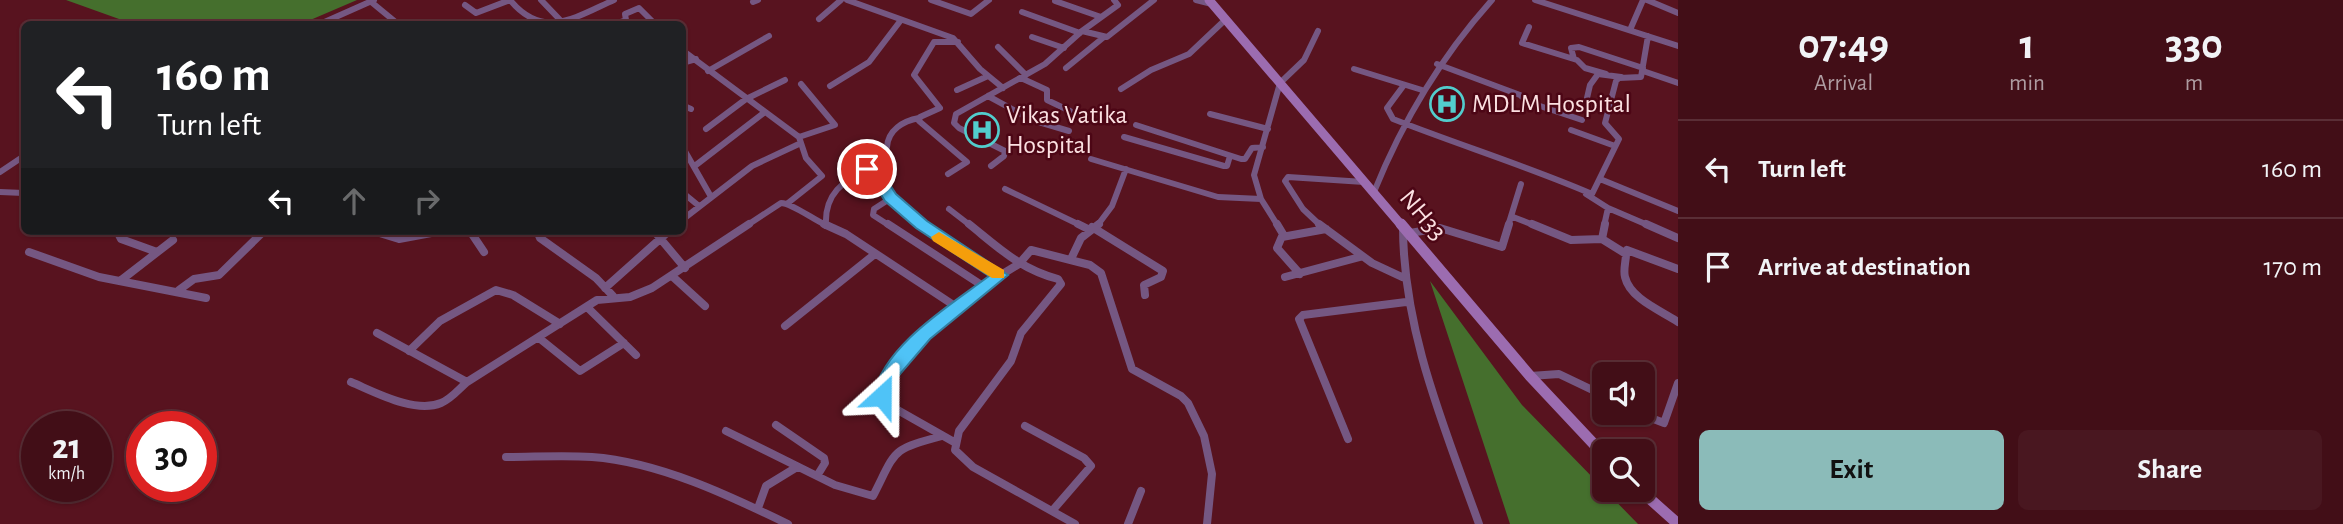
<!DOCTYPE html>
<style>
:root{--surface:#420e17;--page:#491720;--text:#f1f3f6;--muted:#ae9ca1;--line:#5a2e36;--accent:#8bbbb9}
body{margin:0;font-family:"Alegreya Sans",sans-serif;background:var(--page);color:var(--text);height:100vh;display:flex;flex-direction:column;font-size:26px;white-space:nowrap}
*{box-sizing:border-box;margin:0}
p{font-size:23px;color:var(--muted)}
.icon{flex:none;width:38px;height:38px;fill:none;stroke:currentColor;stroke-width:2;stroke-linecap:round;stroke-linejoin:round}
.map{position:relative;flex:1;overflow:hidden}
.details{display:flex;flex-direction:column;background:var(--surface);width:665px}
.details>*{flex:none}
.hud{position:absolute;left:21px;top:21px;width:665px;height:214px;border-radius:10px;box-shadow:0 2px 5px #0004,0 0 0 2px var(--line);background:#202124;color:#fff;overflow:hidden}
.tools{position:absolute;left:1592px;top:362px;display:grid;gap:14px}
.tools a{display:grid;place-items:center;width:63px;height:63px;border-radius:10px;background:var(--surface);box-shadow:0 2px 5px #0004,0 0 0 2px var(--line);font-size:35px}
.speed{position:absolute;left:21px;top:411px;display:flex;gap:14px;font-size:35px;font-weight:700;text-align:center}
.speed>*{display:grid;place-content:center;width:91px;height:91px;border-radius:50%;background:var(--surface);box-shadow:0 2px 5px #0004,0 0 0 2px var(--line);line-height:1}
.speed small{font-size:18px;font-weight:400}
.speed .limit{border:10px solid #d22;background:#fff;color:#111}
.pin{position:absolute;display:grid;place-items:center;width:60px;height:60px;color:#fff;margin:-30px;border:4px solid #fff;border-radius:50%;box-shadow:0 2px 7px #0007}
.me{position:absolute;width:77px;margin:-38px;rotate:24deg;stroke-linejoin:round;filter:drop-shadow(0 0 5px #0008)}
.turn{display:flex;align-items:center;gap:24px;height:147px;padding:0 21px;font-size:32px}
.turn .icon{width:91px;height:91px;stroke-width:2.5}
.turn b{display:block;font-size:49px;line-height:60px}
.lanes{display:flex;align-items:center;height:66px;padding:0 21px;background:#0003;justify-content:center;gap:35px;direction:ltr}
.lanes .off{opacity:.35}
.eta{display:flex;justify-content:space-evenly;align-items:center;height:119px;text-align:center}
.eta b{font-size:42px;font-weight:700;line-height:49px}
.action{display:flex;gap:14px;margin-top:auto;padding:14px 21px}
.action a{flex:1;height:80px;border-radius:10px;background:var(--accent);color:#111;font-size:28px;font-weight:700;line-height:80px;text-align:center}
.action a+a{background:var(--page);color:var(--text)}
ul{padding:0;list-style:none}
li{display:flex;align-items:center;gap:21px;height:98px;padding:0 21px;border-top:2px solid var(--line)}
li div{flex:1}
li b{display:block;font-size:26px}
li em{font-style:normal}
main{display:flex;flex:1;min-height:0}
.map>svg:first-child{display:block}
.forest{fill:#456f2d}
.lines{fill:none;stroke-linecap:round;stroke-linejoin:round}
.minor-far1{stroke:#755782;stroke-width:6}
.minor{stroke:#755782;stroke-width:8}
.secondary-far1{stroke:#9c6cb0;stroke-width:9}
.secondary{stroke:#9c6cb0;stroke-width:11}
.route{fill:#4fc3f7;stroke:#337fa1;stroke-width:2}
.slow{fill:#f59e0b}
.labels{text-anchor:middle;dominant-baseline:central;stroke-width:5;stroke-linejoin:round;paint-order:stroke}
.poi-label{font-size:26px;fill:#fbe0e1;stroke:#4c0615;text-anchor:start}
.street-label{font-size:26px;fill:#fbe0e1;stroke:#4c0615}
</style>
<main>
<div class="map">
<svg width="1678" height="524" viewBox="0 0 1678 524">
<rect width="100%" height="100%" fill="#58131f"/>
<path class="forest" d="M66,0h291l-56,24h-168z
M1430,281l92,124 116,119h-128z"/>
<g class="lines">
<path class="minor-far1" d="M510,0c33,40 64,18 104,0
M541,0l23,24
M847,0l106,38 27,31 23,19
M931,0l40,14 18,-14
M1196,0l16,4
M1535,0l143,46
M1647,0l31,13
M370,1l28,23
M1055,1l46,16
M753,2l5,-2
M465,5l11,8 34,-13
M1022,12l58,21
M819,19l22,-19
M320,24l54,-24
M615,24l11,-4 -1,-6 14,-6 16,16
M1529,27l-7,16 55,17 8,8 21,6
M1630,30l13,-30
M1082,31l36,-26 -4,-5
M1032,37l32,11
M998,47l28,28
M682,50l117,87 7,21 16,18 -34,27
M1574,59l-3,-11 8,-1 64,21
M682,63l14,-4
M1437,64l83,31 8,7 54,18
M1066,68l38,-31
M1354,69l68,21
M708,71l61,-35
M1643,71l35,12
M1021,78l26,12v10l23,11
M1404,85l-17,23 6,11c66,26 134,47 199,75l27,-55 -14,-16 11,-42 3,-3 22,-1 7,-41
M830,86l39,-24 32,-42
M1121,89l30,-19 38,-16 37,-35
M957,90l31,-14
M988,96l44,24 37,11
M1587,98l3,-13 8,-11 23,3
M682,105l9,4
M1210,114l58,15
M1136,125l105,34h4l7,-11 11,-1
M706,129l40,-30 39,-19
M1571,130l44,16
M799,137l36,-12 -34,-41
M1124,137l100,29h3l3,-10
M682,146l28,49
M887,147c1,-17 16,-26 32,-29
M1091,159l127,38 43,2
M696,165l69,-53
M991,166l13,-10 1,-5 -46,-23 -5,-5 2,-9 89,-50 37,-33 25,6 47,-37
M0,172l24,-16
M948,174l19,-12 -48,-41 1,-4 20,-9 -26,-33 20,-33h24
M1600,179l78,32
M1005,189l77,37
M0,192l24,1
M682,192l17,14
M1374,192c29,-72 66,-134 118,-192
M1586,194l22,14 42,18
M891,198l34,28
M949,209l22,17
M1513,217l23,9
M682,220l70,-54 49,-23
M746,226l35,-23c11,0 34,18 47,23
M826,226c-2,-32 17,-46 44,-57l21,29 -17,11 -1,6 17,11
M1097,226l15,-20 14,-37
M1278,226l-17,-27 -7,-24 26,-92 24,-23 14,-29
M1321,226l-18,-17 -18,-28 3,-4 76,5
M1508,226l13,-42
M1604,226l4,-18"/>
<path class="minor" d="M824,224l22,10 112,74
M888,224l95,62
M923,224l77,51
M969,224c30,24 51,45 89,55l3,5 -40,49 -10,28 -52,70 -4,19 18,17 102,57
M1078,224l10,5
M1277,224l6,10 -6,14 23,26
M1319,224l53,39 30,14
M1532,224l39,16 31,-1
M1605,224l-3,15 24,15c0,7 -3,16 -1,23 5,22 37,34 53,45
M1646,224l32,14
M1403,226c0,105 41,200 76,298
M1092,227l71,44 -2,6 -17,8 1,10
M117,231l4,8 36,13
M373,231l26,8 43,-8
M470,231l14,21
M537,231l3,7 56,40 17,18
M654,231l31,37
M1410,233l30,-5 62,19 7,-23
M1282,237l44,-8
M1627,250l51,19
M29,252l70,25 107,21
M1071,259l10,-21 18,-14
M672,276l33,30
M1285,277l75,-20
M120,281l53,-41
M605,288l64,-57
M179,290l15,-11 25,-4 45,-44
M587,307l49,48
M785,326l90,-72
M377,333l90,49 130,-82 33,-3 22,-9 97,-64
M539,338l41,33 44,-28
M409,351l31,-30 56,-31 17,5 47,29
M1530,376l29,-2 46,22
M351,382c24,10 64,32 90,21 10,-4 18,-14 26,-21
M1638,413l26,10 14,-40
M776,425l48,33 1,5 -8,13
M1025,426l59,32 7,8 -39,45
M726,431l109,54 38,11c24,-47 17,-46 69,-60
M1348,439l-49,-120 4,-4 103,-13
M954,442l-67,-38 -5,-8 3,-18 39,-44 59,-48 36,-22 12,-14 59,15 11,8 31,96 49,27 7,7 16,33 8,38 -5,50
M506,457c28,0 57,-2 86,0 67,5 136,38 196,67
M758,508l8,-22 31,-19
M1128,524l13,-33"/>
<path class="secondary-far1" d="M1209,0l193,226"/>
<path class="secondary" d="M1401,224l129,152 75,80
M1640,490l38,34"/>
</g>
<path class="route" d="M867,165l11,2 18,27 31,27 81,54 -78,64 -36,42 -6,20 -6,2 -9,-7c11,-51 76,-90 116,-120l-73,-48 -31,-27 -17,-27 -8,-5z"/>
<path class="slow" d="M939,232l65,38v8h-12l-59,-37 -2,-4z"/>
<defs>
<g id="hospital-ring" transform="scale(1.75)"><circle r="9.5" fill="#4c0615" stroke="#52cdcd" stroke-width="1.5"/><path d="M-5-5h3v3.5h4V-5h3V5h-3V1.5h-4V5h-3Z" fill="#52cdcd"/></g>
</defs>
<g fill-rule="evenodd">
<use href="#hospital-ring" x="1447" y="104"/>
<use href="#hospital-ring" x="982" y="130"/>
</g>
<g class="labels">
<g class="poi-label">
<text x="1472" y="104">MDLM Hospital</text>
<text x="1006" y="115">Vikas Vatika<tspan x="1006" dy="30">Hospital</tspan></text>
</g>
<g class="street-label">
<text transform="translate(1423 215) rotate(50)">NH33</text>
</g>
</g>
</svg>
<div class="tools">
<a><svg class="icon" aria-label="sound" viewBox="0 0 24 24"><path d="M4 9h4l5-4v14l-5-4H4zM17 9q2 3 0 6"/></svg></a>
<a><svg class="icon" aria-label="search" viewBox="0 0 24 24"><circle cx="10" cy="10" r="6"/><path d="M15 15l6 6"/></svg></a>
</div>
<div class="speed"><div>21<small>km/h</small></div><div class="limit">30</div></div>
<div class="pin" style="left:867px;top:169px;background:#d93025"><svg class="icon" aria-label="arrive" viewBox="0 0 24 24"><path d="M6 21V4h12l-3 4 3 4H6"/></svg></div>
<svg class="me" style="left:882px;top:396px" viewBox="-20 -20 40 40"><path d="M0-17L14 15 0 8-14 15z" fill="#4fc3f7" stroke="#fff" stroke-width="4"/></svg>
<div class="hud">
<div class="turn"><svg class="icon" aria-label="left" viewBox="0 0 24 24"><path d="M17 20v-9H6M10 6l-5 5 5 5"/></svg><div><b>160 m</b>Turn left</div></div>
<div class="lanes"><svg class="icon" aria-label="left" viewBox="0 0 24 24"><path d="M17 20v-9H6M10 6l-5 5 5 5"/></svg><svg class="icon off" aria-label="ahead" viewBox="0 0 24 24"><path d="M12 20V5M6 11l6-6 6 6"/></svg><svg class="icon off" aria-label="right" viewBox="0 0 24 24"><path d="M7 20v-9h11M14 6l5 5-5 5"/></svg></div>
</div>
</div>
<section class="details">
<div class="eta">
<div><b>07:49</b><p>Arrival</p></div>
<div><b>1</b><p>min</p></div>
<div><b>330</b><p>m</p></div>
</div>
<ul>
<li><svg class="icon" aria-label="left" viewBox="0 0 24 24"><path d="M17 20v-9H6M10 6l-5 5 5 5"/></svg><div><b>Turn left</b></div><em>160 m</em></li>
<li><svg class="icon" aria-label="arrive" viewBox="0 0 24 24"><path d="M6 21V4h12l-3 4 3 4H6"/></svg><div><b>Arrive at destination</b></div><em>170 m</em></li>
</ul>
<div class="action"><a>Exit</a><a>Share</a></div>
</section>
</main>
